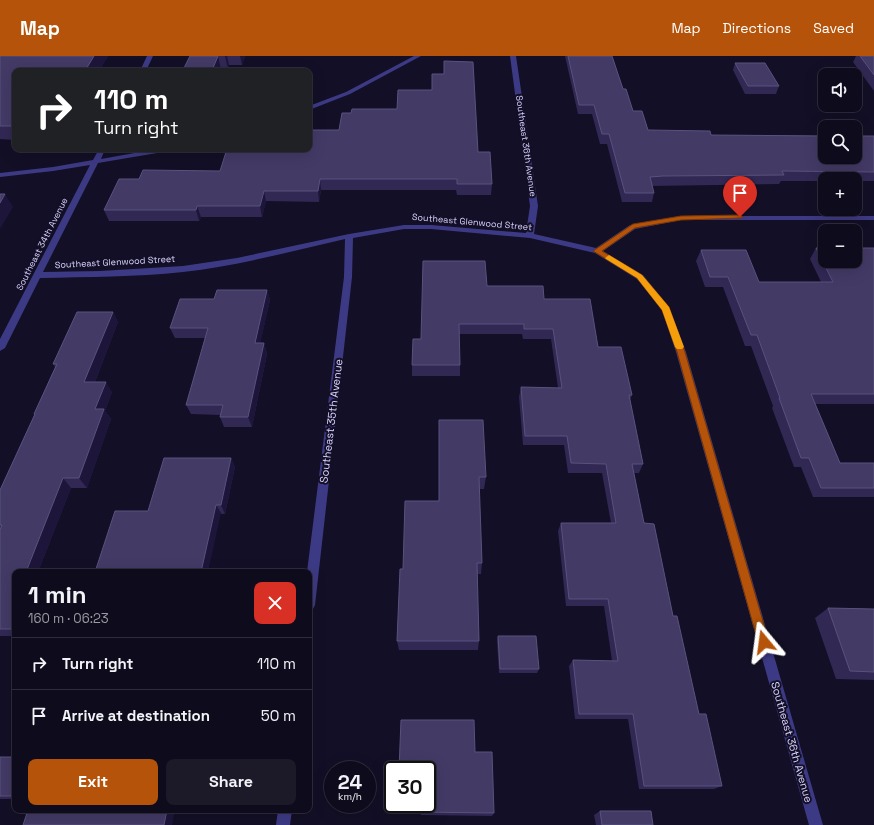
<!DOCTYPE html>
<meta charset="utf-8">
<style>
:root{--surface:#0e0b1c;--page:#1c1929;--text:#f1f3f6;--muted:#9b9ba3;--line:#2e2b3b;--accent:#b45309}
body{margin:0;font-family:"Space Grotesk",sans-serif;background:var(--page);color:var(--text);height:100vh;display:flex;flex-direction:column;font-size:15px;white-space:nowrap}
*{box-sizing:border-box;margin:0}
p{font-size:13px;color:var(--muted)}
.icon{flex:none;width:22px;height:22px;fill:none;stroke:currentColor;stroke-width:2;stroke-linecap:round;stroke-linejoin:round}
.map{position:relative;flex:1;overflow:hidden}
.sheet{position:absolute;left:12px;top:513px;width:300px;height:244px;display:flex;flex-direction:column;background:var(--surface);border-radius:8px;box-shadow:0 4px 16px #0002,0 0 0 1px var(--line)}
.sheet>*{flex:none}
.top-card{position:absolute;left:12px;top:12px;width:300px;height:84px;border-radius:8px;box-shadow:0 4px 16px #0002,0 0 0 1px var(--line);background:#202124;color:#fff;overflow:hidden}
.buttons{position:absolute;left:818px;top:12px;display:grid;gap:8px}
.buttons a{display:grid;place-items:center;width:44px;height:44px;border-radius:8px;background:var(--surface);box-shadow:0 4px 16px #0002,0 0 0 1px var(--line);font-size:20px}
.speed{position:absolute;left:324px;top:705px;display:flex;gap:8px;font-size:20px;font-weight:700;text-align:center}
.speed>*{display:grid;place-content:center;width:52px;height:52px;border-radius:50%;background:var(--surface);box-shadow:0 4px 16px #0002,0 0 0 1px var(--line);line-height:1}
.speed small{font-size:10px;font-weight:400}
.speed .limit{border:2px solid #111;border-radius:6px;background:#fff;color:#111}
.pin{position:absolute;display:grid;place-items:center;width:34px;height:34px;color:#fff;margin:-41px -17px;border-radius:50% 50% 50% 0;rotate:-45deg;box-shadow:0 0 4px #0007}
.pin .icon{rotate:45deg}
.me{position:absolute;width:44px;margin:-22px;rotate:344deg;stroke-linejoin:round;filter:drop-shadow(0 0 3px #0008)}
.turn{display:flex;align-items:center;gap:14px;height:84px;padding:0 16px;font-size:18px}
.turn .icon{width:52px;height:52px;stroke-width:2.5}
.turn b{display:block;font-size:28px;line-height:34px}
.round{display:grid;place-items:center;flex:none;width:42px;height:42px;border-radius:8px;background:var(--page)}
.summary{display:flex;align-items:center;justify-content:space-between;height:68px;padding:0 16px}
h1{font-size:24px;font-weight:700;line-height:30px}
.action{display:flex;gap:8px;margin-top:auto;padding:8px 16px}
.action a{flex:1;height:46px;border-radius:8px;background:var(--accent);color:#fff;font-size:16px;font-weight:700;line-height:46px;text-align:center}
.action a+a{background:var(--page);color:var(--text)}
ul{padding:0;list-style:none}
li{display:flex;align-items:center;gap:12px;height:52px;padding:0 16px;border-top:1px solid var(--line)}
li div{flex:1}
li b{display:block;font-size:15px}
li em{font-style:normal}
header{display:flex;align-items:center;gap:24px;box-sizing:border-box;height:56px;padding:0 20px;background:var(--accent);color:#fff}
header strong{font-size:19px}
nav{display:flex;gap:22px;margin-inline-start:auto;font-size:14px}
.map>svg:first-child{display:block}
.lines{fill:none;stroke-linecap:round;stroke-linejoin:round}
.street{fill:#3d3a85;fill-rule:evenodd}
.wall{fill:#312854}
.shaded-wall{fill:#1d163a}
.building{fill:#433a66;stroke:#5a527e}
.route{fill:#b45309;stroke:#753606}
.slow{fill:#f59e0b}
.labels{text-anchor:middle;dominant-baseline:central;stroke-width:4;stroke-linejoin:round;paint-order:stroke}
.far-street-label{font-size:9px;fill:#d9d4ff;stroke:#130f26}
.street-label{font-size:11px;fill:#d9d4ff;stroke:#130f26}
</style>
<header>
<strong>Map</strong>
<nav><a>Map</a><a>Directions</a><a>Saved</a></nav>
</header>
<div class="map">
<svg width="874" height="769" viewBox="0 0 874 769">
<rect width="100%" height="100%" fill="#130f26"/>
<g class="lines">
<path class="street" d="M147,0h6l-7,15h-6z
M414,0h7l-71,38 -41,16v-4l37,-14z
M510,0h6l22,150 -4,28 62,14 34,-23 51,-9h193v4h-193l-46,9 -32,22 40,24 26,32 17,45 137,473h-14l-133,-473 -14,-42 -25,-31 -42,-26 -65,-15 -99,-9h-27l-51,9 -1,39 -37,328 -2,4 -4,2v-39h-2l37,-295 1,-38c-53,12 -107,27 -162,33 -47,5 -95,5 -143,6l-35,70 -5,3v-12l90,-174 -37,6 -53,6v-4l53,-6 40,-7 6,-11h6l-4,10 56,-10h15l-3,2 -71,12 -55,109 57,-1 83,-5 54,-8 112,-24 55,-9h27l95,8 4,-27z
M278,754h14l-2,15h-14z"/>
</g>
<path class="wall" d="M0,0h108l-9,15h-84v69l-15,-1z
M190,0h55l-3,9h-13l-1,4h-7l-1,2h-35l-1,-3z
M565,0h47l11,33 10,22 15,19 63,5 163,1v45h-19v-2h-30v2h-44l-2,3 -127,2 2,7 -2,9h-30l-15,-58h-7l-8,-30h-14z
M856,0h18v35l-21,-29z
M735,7l44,23 -3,8h-31l-12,-24z
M478,96l14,32 -1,11h-34l-1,-5h-135l-2,12 -53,-1 -4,16h-61l-2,4h-90l-5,-11 35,-31 81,-8z
M816,192h58v156h-59l25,59h34v34h-61l-12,-30h-7l-22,-59 1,-2 -22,-60h-6l-22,-59h-18l-9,-26 5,-11 58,32h62l-11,-23z
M487,230l57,13 54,48 34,48 -2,5 13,64 -4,9h-5l10,50 29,93 26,98 23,72 -8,3h-75l-11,-70h-53l-6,-53 4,-6 39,1 -8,-55h-38l-8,-75 3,-8h50l-9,-50h-34l-4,-28h-41l-4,-48 2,-10 37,1 -7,-49h-28l-1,-5h-63l1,31v11h-48v-11l9,-26z
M267,234l3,10 -10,43h4l3,11 -15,73h-28l-4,-10v-2l-29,-1 -5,-9 19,-67h-30l-5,-10 44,-29z
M113,256l5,10 -23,60 17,10 -7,19 6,8 -24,69h-16l-33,84h-23v64h-15v-146l34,-74v-2l21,-47 -2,-3z
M439,364l47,57 -2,12h-5l3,74 -1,11h-4l2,67 -1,9h-79l-2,-9 6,-72 36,-68z
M231,402l4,9 -10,47 -77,-3z
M828,552l46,1v71l-38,-1 -21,-61z
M498,580l41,33 -2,4h-38l-2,-33z
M475,696l19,61 -2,3 -71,-1 -1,-3z
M0,701h15v42h-15z
M600,755l53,14h-57l-2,-10z"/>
<path class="shaded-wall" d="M94,0h14l-9,15h-14z
M218,0l3,13 -1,2h-7v-3z
M225,0h2l2,9 -1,4z
M240,0h5l-3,9z
M320,123l1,11 -2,12 -1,-11z
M264,135l2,10 -4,16 -2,-11z
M5,138l8,13 -13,22v-33z
M197,150l4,11 -2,4 -3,-11z
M267,234l3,10 -12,54 -3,-11z
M113,256l5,10 -27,70 -7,-10z
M264,287l3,11 -15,73 -4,-10z
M106,326l6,10 -7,19 6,8 -24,69 -8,-10 16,-69z
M231,402l4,9 -10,47 -4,-9z
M63,422l8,10 -33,84h-12z
M216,449l5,8 -13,59h-7z
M167,754h8l-3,15h-8z"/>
<path class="building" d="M0,0h94l-9,15h-70v55h-15z
M190,0h28l-5,12h-29z
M568,0h44l11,33h3l7,22h9l6,19 62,1 1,4 114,1v21h30v-21h19v36l-92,-1 2,4 -121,1 -13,1 4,16h-29l-16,-59h-7l-8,-29h-15z
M860,0h14v19z
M444,5l29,1 5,90h12l2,32h-35v-5h-137l-2,12h-54l-4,15h-63l-1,4h-92l15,-31h20l4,-9 77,1 6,-19h54l1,-3h28v-16l1,-3h29l3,-17h9l1,-4h45l1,-19h34v-16h12z
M735,7h30l14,23h-31z
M0,138h5l-5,9z
M816,192h9v13h30v-13h19v146h-63l29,69h34v25h-53l-12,-30h-8l-22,-60h1l-23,-63h-6l-23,-58h-18l-9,-27h45l13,32h74z
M423,205h62l2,25h56l1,13h46l8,48h23l11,48h-3l14,69h-11l12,59 10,1 19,92h4l22,98h7l16,72h-78l-11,-72h-54l-6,-54 45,1 -10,-62h-39l-8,-76h55l-10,-59 -35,-1 -4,-27h-42l-4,-49 41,1 -9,-59h-29v-5h-65l1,41h-48l1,-26h8z
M217,234h50l-12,53h9l-16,74h-28l3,-12h-37l22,-77h-38l10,-29h34z
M77,256h36l-29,70h22l-11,27h9l-25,69h-16l-37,94h-11v57h-15v-99l2,-5h-2v-35l35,-76h-1l23,-50h-4z
M439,364h44l3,57h-7l3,86h-5l2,78h-82l3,-72h3l2,-68h34z
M164,402h67l-10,47h-5l-15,67h-106l20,-61h33z
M828,552l46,1v63l-24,-1z
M498,580h38l3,33h-39z
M401,664h73l1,32h17l2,61 -74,-1v-8h7v-34h-28z
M0,701h15v39h-15z
M28,754h139l-3,15h-141z
M600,755h51l2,14h-51z"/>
<path class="route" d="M740,159l3,2 -1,1 -61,2 -46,8 -33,23 40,24 27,32 16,45 84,290 -1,4 -4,1 -4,-1 -2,-4 -81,-290 -15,-42 -25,-32 -44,-27 40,-27 48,-8z"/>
<path class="slow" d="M609,199l33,20 27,32 15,40 -2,2h-5l-2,-2 -13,-37 -25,-32 -31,-19 -1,-1z"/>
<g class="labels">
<g class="far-street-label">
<text transform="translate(526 90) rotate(82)">Southeast 36th Avenue</text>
<text transform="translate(472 166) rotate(5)">Southeast Glenwood Street</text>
<text transform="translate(42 188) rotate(-63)">Southeast 34th Avenue</text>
<text transform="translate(115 206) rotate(-3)">Southeast Glenwood Street</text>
</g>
<g class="street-label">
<text transform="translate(331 365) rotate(-83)">Southeast 35th Avenue</text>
<text transform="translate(792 686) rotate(74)">Southeast 36th Avenue</text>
</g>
</g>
</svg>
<div class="buttons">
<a><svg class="icon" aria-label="sound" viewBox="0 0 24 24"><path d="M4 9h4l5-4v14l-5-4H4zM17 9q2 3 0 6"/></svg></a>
<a><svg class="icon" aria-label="search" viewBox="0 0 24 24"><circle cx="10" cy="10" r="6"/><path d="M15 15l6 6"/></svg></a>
<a>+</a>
<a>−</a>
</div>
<div class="speed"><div>24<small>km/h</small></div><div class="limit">30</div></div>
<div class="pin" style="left:740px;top:161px;background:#d93025"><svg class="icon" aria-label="arrive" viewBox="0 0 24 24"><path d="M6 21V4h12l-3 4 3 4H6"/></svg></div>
<svg class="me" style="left:764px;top:586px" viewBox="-20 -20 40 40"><path d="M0-17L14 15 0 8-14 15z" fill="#b45309" stroke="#fff" stroke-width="4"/></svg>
<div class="top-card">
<div class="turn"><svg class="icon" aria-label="right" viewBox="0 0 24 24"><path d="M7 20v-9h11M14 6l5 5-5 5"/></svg><div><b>110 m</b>Turn right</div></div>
</div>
<section class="sheet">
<div class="summary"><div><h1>1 min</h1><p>160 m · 06:23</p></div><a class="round" style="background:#d93025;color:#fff"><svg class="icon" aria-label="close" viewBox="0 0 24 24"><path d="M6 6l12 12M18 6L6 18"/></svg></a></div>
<ul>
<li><svg class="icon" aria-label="right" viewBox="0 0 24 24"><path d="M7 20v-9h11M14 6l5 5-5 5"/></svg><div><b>Turn right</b></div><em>110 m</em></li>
<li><svg class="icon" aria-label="arrive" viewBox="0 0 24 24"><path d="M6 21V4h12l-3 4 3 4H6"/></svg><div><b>Arrive at destination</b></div><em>50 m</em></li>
</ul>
<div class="action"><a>Exit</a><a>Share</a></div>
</section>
</div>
